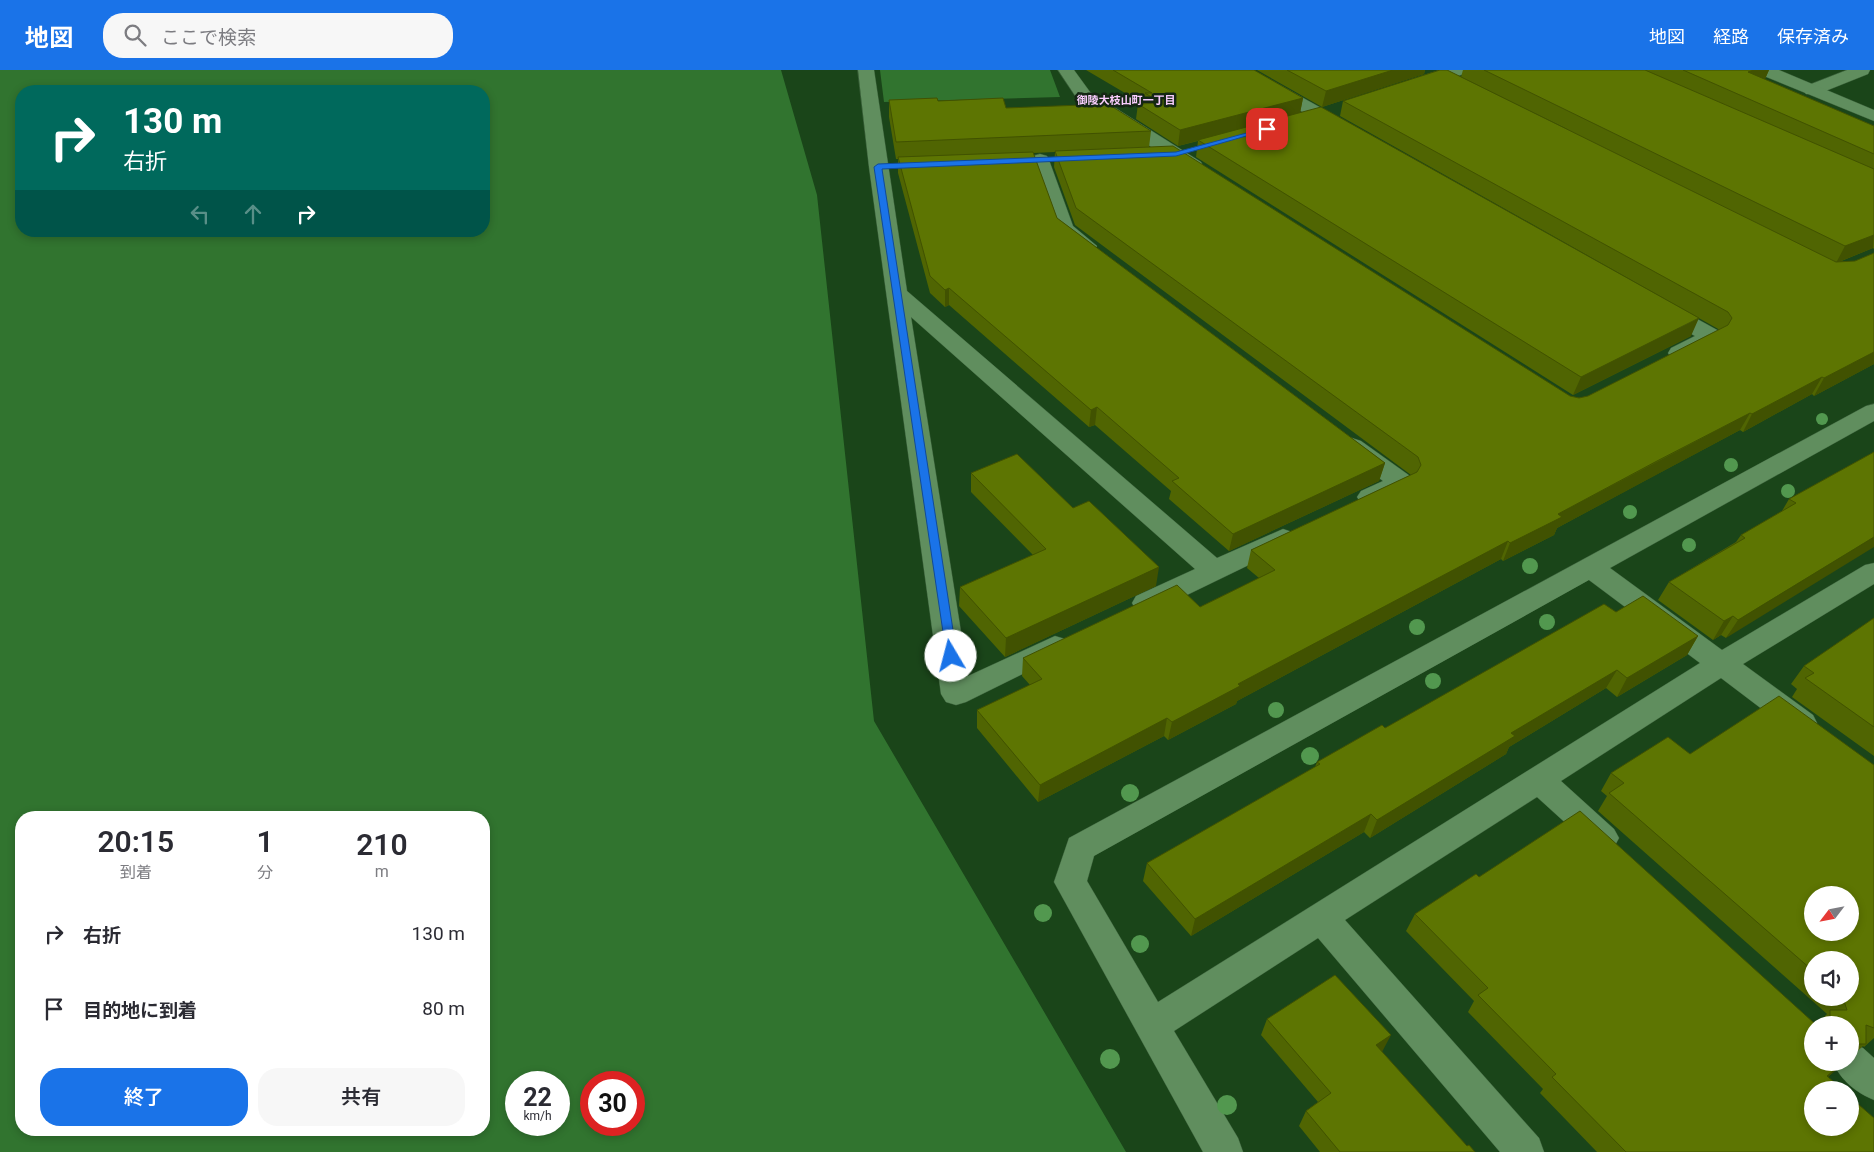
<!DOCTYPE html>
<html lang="ja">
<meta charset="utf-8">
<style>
:root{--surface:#fff;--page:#f7f7f7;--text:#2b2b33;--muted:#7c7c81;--accent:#1a73e8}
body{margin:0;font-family:Roboto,"Noto Sans JP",sans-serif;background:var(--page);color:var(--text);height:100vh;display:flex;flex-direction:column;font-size:19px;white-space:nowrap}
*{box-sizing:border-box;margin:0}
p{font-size:16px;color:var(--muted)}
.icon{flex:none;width:28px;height:28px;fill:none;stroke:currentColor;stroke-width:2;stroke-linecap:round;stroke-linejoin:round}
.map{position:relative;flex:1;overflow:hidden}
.drawer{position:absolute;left:15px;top:741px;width:475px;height:325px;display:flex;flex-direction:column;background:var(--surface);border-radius:20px;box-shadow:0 2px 8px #0003}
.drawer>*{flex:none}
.hud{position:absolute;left:15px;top:15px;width:475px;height:152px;border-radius:20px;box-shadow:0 2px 8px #0003;background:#00695c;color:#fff;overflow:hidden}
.needle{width:32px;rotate:238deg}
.controls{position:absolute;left:1804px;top:816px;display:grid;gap:10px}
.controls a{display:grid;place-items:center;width:55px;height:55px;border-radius:50%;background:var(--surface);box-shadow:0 2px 8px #0003;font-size:25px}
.speed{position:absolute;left:505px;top:1001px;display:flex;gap:10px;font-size:25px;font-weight:700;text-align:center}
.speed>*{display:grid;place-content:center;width:65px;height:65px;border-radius:50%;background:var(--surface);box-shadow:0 2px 8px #0003;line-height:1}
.speed small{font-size:12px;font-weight:400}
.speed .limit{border:8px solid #d22;background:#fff;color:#111}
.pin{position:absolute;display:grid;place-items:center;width:42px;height:42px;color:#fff;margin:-21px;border-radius:10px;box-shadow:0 2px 8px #0006}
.me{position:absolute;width:55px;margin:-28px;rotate:352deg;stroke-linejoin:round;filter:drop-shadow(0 0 4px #0008)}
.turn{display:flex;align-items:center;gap:18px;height:105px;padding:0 25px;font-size:22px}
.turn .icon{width:65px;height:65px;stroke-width:2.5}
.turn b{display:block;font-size:35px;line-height:42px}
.lanes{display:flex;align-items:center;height:48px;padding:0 25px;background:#0003;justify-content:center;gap:25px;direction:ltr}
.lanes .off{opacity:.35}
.eta{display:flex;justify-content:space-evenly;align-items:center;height:85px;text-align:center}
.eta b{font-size:30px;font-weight:600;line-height:35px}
.cta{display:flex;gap:10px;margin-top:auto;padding:10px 25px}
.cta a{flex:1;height:58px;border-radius:20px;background:var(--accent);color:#fff;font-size:20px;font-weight:600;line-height:58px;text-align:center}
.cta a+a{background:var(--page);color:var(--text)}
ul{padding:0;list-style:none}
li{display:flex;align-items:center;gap:15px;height:75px;padding:0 25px}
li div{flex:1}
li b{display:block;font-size:19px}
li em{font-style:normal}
header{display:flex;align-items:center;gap:30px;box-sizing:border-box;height:70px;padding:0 25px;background:var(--accent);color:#fff}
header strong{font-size:24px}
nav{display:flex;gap:28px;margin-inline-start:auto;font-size:18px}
.search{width:350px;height:45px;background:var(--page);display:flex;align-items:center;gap:12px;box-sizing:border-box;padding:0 18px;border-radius:20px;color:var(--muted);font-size:19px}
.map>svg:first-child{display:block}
.green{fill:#31742f;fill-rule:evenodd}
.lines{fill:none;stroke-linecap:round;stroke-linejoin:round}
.minor-casing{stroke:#385e38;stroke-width:1}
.tertiary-casing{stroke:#385e38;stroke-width:1}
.minor{fill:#608e5e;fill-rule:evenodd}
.tertiary{fill:#608e5e;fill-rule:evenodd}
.tree{fill:#52984f}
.wall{fill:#506502;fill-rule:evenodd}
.shaded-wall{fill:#415201}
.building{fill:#5d7502;stroke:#415201;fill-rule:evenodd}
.route{fill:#1a73e8;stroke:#114b97}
.labels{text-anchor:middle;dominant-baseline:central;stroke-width:5;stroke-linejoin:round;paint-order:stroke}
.far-neighbourhood-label{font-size:11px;font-weight:bold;fill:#f9cdfd;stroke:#142713}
</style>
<header>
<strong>地図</strong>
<div class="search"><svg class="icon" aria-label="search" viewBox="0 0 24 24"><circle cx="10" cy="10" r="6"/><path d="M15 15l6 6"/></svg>ここで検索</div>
<nav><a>地図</a><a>経路</a><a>保存済み</a></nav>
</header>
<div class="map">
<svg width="1874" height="1082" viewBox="0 0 1874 1082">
<rect width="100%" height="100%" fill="#1a4519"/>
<path class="green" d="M0,0h781l36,125 57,526 252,431h-1126zM21,21h463v140h-463zM21,748h463v312h-463zM516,1012h43v43h-43zM591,1012h43v43h-43z
M880,0h170l10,27 -176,5z"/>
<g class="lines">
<g class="minor-casing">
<path id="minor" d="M858,0h16l33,221 310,267 66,-29 9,3 4,6 -4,6 -136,66 -10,3 -10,-3 -4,-7 4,-7 59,-27 -284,-252 57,359 87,-40 10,3 4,7 -4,7 -99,49 -10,3 -10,-3 -5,-8 -72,-527z
M1058,0h16l16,22 111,70 2,4 -2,4h-14l-109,-70z
M1233,0h20l97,54 3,4 -3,4h-12l-103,-58z
M1441,0h25l-2,4 -48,15 -6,-1 -3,-4 3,-4z
M1847,0h23l-2,4 -50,20h-12l-3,-4 3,-4z
M1040,84l7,2 2,4 24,66 24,20 -3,4c-13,3 -32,-8 -39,-20 -11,-18 -17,-49 -24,-70l2,-4z
M1662,233l8,1 49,27 3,5 -3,5c-15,7 -31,21 -48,17l-3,-5 3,-5 24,-12 -41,-22 -3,-5 3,-5z
M1874,334v17l-264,147 112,82 143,-85 9,-2v21l-131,80 70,51 4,8 -4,8 -11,4 -11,-4 -70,-53 -160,103 53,48 5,9 -5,9 -11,4 -11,-4 -55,-50 -192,123 194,218 5,14h-44l-182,-214 -144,93 64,107 5,14h-40l-149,-270 15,-44 797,-432zM1589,510l111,83 -542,339 -71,-121 7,-25z
M1352,368l9,3 49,35 3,6c-8,14 -37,25 -52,21l-4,-6 4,-6 22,-10 -40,-30 -3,-5 3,-5z
M1850,973l13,5 11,10v42c-17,-7 -34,-20 -41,-38h17z"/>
</g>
<g class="tertiary-casing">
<path id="tertiary" d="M1757,0h22l95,40v11l-115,-47z"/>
</g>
<use href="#minor" class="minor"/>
<use href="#tertiary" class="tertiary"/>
</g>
<g class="tree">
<circle cx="1822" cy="349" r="6"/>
<circle cx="1731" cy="395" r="7"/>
<circle cx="1788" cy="421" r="7"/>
<circle cx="1630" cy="442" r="7"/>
<circle cx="1689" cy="475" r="7"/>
<circle cx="1530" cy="496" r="8"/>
<circle cx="1547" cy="552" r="8"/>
<circle cx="1417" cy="557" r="8"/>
<circle cx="1433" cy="611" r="8"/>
<circle cx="1276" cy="640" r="8"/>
<circle cx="1310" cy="686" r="9"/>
<circle cx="1130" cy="723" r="9"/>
<circle cx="1043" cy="843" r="9"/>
<circle cx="1140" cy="874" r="9"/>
<circle cx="1110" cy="989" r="10"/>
<circle cx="1227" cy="1035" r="10"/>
</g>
<path class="wall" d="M1086,0h168l49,28 -3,15 391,223 -118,59 -377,-238 2,-16 -20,5 -42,-27 2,-15 4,-1z
M1257,0h168l-1,4 -102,33z
M1463,0h306l-4,9h-1l110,47v123l-1,-1 -34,14 16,-1 19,-8v111l-60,32 -2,-2 -69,38 -3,-2 -92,49 -91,49 -3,7 -51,26 -2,-2 -264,142 -1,3 -68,36 -4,-4 -126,66 -61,-74v-18l53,-25 -8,-9 1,-18 177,-51 59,-29 -12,-10 4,-18 160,-75 -336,-250 -21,-58 1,-15 -22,1 24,65 328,245 -6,18 -150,70 -60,-52 2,-8 -76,-66 -6,2 -140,-122 -4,2 -15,-14 -32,-120v-14h-2l-7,-42v-17l49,1 68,7 145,23 -2,16 421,249 9,2 9,-2 132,-66 -380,-214 3,-15 224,28 -106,-52z
M1874,382l-148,186 -5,-3 -8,5 -55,-40 11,-18 67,-40 5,-7 41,-24 7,-12z
M971,403l102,35 83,78 -151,71 -46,-51 1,-19 73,-32 -62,-63z
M1616,542l82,24 -11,19 -70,42 -11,-9 -97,59 -3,7 -136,84 -6,-6 -173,104 -48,-55 4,-18 168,-96 2,-5z
M1874,548v138l-82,-59 5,-8 -6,-5 13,-18z
M1690,684l184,11v273l-10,9 -1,-1 -13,12v-33h-38v37h32l-16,15 46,75h-277l-57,-59 3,-4 -75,-77 6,-11 -68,-70 9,-17 64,-37 338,147 10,-10 -1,-1 -228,-202 9,-15 -6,-5 10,-18zM1812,890l38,38h-38z
M1267,949l115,33 85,94 8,6h-155l-21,-26 7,-15 12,-9 -57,-67z"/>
<path class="shaded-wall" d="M1393,0h32l-1,4 -102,33 4,-16z
M1754,0h15l-4,9 -24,9 7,-16z
M1303,28l-3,15 -122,33 2,-16z
M1874,165l-1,13 -37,15 9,-17z
M949,218v17l-4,2v-17z
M1699,248l-8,18 -118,59 8,-18z
M1874,282v12l-60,32 10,-18z
M1822,307l-10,17 -69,38 9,-18z
M1097,337l-2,18 -6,2 2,-17z
M1750,343l-10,17 -183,98 -3,7 -51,26 7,-18 48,-29z
M1385,393l-6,18 -150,70 4,-17z
M1874,467v10l-148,91 12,-18z
M1508,471l-7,18 -264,142 -1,3 -68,36 4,-18 66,-38z
M1159,497l-3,19 -151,71 1,-19z
M1733,546l-12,19 -8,5 11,-19z
M1698,566l-11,19 -70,42 10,-19z
M1617,600l-11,18 -97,59 -3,7 -136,84 7,-18 134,-87z
M1167,648l-3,18 -126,66 2,-17z
M1371,744l-7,18 -173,104 4,-17z
M1391,965l-9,17 -6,-7z
M1844,992l-9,9 -25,21 17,-16z"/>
<path class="building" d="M1113,0h141l49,28 -123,32 -42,-26 23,-1 -16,-10h7z
M1287,0h106l-67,21z
M1440,0h7l389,192 19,-1 19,-8v99l-50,26 -2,-1 -70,37 -2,-1 -93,48 -99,53 4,3 -52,26 -2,-2 -270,143 2,2 -68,36 -5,-4 -127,67 -63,-75 65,-31 -19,-21 154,-73 23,22 75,-37 -24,-20 166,-78 4,-7 -3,-8 -342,-249 -21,-57 118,-5 397,250 9,2 9,-2 140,-71 4,-7 -4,-6 -385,-211z
M1484,0h161l229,99v66l-29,11z
M1683,0h71l-6,2 126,54v28z
M937,28l1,3 65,-3 3,10 102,-4 43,27 -255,11 -7,-42z
M1321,37l378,211 -118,59 -383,-237z
M1033,82l24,66 328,245 -152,71 -61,-53 7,-3 -82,-71 -6,3 -142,-122 -4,2 -15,-14 -32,-119z
M1874,382v85l-136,83 -5,-4 -9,5 -55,-39 76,-44 -4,-3 55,-32 -7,-4z
M1017,384l56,54 16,-7 70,66 -153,71 -46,-51 86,-38 -75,-76z
M1643,526l55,40 -71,42 -10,-8 -106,63 4,3 -138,84 -6,-6 -176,105 -48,-56 173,-99 -3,-2 65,-37 3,3 219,-124 12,8z
M1874,548v109l-69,-49 9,-5 -10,-7z
M1779,626l95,69v263l-8,-3v19h-16v-19h-20v-15h17l-4,-12h7v-38h-38v10l-203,-177 15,-10 -13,-10 57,-36 22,17zM1812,825h38v37h-38z
M1580,741l234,212 6,2h-8v37h32l-17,14 16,14h-31v38h38v-31l24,21v34h-248l-74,-75 4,-3 -78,-79 10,-7 -73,-74 61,-40 3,3z
M1335,905l56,60 -15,10 91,101 2,-1 6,7h-135l-34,-41 25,-18 -64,-74z
M1850,977l3,8 -3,2z"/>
<path class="route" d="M1265,58l6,1 -95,27 -294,13 75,487 -2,3h-8l-73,-492 4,-3 298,-12z"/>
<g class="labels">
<g class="far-neighbourhood-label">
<text x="1126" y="30">御陵大枝山町一丁目</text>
</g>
</g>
</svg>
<div class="controls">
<a><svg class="needle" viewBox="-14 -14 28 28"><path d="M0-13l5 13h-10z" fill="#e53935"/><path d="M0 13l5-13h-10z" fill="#7c7c81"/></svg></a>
<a><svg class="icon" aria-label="sound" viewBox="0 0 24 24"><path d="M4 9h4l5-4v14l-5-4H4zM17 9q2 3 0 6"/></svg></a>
<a>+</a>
<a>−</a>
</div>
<div class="speed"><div>22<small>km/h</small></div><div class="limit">30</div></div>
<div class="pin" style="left:1267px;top:59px;background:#d93025"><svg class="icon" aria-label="arrive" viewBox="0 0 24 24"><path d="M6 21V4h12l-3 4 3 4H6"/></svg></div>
<svg class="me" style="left:951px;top:586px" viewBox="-20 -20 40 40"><circle r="19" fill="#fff"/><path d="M0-13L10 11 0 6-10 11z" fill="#1a73e8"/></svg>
<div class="hud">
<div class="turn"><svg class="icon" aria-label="right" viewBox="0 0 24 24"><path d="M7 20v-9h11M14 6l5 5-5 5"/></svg><div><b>130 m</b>右折</div></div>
<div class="lanes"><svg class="icon off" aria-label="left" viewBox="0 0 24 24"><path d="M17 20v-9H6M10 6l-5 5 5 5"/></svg><svg class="icon off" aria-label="ahead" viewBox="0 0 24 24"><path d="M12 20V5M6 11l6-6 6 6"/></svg><svg class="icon" aria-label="right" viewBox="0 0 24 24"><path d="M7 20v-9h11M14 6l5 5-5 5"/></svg></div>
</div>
<section class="drawer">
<div class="eta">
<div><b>20:15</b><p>到着</p></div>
<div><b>1</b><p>分</p></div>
<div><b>210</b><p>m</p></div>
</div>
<ul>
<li><svg class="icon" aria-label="right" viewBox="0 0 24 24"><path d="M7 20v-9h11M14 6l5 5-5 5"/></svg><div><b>右折</b></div><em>130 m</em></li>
<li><svg class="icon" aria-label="arrive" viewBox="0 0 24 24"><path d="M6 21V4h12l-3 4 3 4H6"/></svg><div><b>目的地に到着</b></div><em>80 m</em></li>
</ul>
<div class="cta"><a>終了</a><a>共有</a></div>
</section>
</div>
